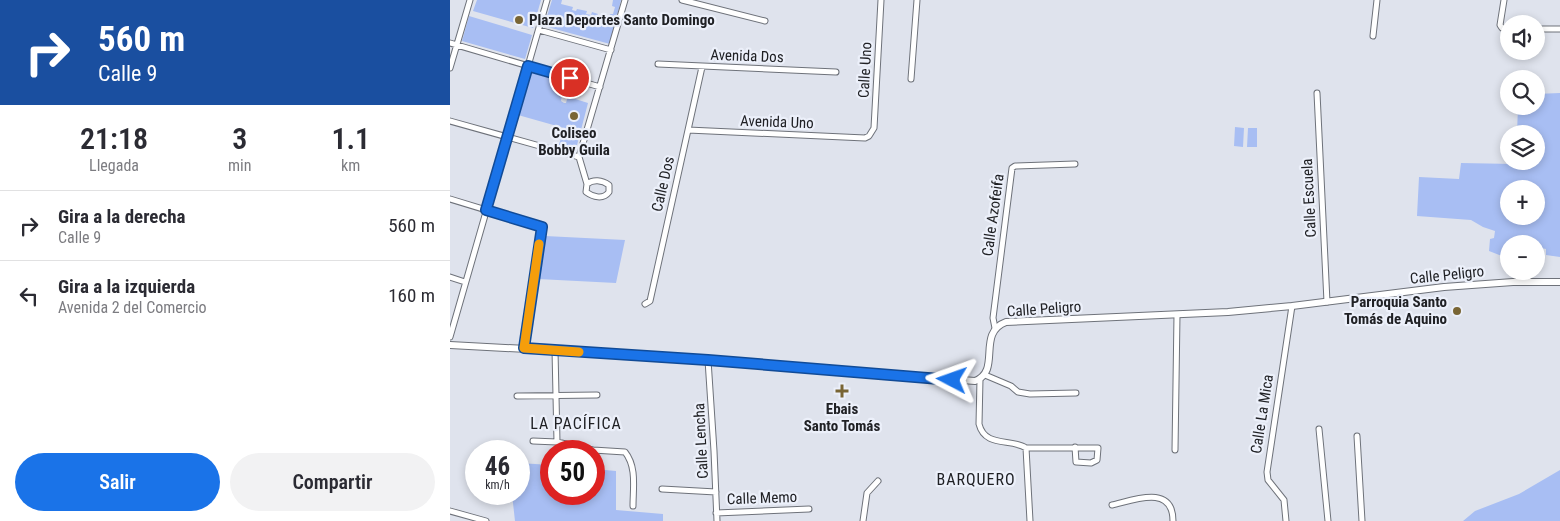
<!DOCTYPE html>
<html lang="es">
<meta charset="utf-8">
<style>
:root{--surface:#fff;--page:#f2f2f3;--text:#2b2b33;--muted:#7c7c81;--line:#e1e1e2;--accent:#1a73e8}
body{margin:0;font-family:"Roboto Condensed",sans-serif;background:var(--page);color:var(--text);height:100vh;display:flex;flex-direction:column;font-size:19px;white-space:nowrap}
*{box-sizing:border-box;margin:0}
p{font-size:16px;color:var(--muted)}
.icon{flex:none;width:28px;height:28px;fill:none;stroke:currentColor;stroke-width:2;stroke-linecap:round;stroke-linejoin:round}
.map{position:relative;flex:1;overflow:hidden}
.side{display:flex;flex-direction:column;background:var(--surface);width:450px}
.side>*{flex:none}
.guide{background:#1a4fa0;color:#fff;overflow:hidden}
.buttons{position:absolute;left:1050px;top:15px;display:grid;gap:10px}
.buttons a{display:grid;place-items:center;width:45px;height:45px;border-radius:50%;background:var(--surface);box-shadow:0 2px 8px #0003;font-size:25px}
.speed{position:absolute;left:15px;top:440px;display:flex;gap:10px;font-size:25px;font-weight:700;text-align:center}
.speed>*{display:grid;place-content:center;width:65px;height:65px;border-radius:50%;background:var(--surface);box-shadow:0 2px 8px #0003;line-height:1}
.speed small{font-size:12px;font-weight:400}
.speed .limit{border:8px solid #d22;background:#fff;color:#111}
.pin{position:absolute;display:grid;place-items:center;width:42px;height:42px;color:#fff;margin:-21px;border:2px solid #fff;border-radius:50%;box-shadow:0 1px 5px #0007}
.me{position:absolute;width:55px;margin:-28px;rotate:274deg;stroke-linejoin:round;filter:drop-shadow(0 0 4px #0008)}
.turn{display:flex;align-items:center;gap:18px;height:105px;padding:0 15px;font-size:22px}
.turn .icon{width:65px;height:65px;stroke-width:2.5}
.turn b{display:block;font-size:35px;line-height:42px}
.eta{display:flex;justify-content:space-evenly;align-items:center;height:85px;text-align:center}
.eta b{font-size:30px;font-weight:600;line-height:35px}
.action{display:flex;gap:10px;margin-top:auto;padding:10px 15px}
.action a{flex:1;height:58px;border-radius:30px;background:var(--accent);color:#fff;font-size:20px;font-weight:600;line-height:58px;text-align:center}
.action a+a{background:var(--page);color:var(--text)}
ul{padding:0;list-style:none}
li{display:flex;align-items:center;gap:15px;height:70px;padding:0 15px;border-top:1px solid var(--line)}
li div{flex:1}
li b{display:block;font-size:19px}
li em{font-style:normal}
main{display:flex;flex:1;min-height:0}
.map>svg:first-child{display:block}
.green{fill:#a8bef3;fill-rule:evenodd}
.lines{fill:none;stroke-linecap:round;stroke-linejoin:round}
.minor-casing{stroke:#6e727a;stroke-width:7}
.major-casing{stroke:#6e727a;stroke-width:8}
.minor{stroke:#fff;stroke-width:5}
.major{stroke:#fff;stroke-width:6}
.route-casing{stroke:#114b97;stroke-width:12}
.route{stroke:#1a73e8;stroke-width:9}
.slow{stroke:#f59e0b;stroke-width:9}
.poi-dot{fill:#796534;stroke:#ecf0fa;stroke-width:2}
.labels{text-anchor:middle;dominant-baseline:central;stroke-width:4.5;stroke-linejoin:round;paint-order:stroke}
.poi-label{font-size:15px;font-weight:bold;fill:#202125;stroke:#ecf0fa}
.street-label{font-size:15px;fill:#202125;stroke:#ecf0fa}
.neighbourhood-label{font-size:16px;letter-spacing:1px;fill:#202125;stroke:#ecf0fa}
</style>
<main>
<section class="side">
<div class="guide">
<div class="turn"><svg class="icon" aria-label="right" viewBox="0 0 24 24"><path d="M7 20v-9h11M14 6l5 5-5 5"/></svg><div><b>560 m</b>Calle 9</div></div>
</div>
<div class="eta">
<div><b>21:18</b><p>Llegada</p></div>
<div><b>3</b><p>min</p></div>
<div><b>1.1</b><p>km</p></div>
</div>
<ul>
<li><svg class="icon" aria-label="right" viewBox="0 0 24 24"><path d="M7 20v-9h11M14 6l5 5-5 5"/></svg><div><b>Gira a la derecha</b><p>Calle 9</p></div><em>560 m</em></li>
<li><svg class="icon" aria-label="left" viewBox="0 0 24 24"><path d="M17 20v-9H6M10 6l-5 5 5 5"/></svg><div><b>Gira a la izquierda</b><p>Avenida 2 del Comercio</p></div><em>160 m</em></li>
</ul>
<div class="action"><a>Salir</a><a>Compartir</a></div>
</section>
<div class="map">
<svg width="1110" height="521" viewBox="0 0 1110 521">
<rect width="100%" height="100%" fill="#dfe3ed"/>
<path class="green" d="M27,0h64l-8,28 -60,-17z
M102,0h10l-1,4 12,3 -1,3 4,1 1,-2 10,2 -1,3 5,1 1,-3 6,2 -2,9 10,3 4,-12h3l2,-7 -3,-1 1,-6h8l-11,44 -66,-18z
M19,16l63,19 -7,24 -63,-18z
M80,72l34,10 -3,19 3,2h2l3,-11 4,1 -1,5 16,5 -13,50 -17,-5 6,-20 -46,-13z
M1110,93v164l-14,-2v-6l-10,-2v-3h-6v-4l-11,-1 -1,5h-9v14h-2l-18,-7 1,-12 4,-1 1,-7 -12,-4 -12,-7 -54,-4 2,-39 40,2 2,-16 53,1 1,-3h21v-27h-19l1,-28h18v-12zM1059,189h27v27h-27z
M785,127l9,1 -1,19 -9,-1z
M798,128h9v19h-10z
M95,236l80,4 -9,43 -78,-4z
M69,463l32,2v29h43v-25l22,2v39l47,4v7h-148l-3,-27h7z
M1110,470v51h-97l12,-10 44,-17z"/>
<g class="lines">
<g class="minor-casing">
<path id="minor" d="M232,0l83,21
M1054,0l-4,25 2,3h7
M1086,29h24
M89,30l72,20
M923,36l4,-36
M0,43l150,44
M208,64l178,8
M0,68l20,-68
M461,79l6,-79
M867,93l10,209
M0,121l129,36
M238,130l177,8 4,-2 5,-8 7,-128
M129,157l46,-157
M129,157l8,27 -1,8c7,5 17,8 23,0v-7c-7,-5 -16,-6 -22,-1
M0,199l92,28 -18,121
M0,277l15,5
M195,304l5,-3 52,-234
M545,328l-2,-10 19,-150 3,-2 60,-2
M0,337l97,-337
M105,350l2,92
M258,360l6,91 3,70
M535,375l26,11 7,6 12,2 46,-1
M530,379l-1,45c6,24 32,14 47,24h72l-1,12 -6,3 -15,-1 -1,-15
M67,396l80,-1
M869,429l9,92
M907,436l5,85
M83,441l24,1 36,8 32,2c12,15 8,36 8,54
M576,448l4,73
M725,450l2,-135
M212,489l54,3
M662,505c22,-5 61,-21 61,16
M0,511l36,10
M266,513l93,-4
M413,521l4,-28 11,-12
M836,521l-2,-21 -16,-20 -1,-8 25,-166"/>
</g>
<g class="major-casing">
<path id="major" d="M0,345l172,9 353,27c27,-10 1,-48 31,-59l222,-10 64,-6 152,-19 69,-5h47"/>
</g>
<use href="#minor" class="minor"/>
<use href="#major" class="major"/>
</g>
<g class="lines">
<g class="route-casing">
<path id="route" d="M120,78l-42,-12 -42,144 56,17 -18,121 184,12 244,20"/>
</g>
<use href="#route" class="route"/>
<path class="slow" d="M89,244l-15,104 55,4"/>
</g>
<g class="poi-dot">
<circle cx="69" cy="20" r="5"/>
<circle cx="124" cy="116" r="5"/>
<circle cx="1007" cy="311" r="5"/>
<path d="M389.5 383.5h5v5h5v5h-5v5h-5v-5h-5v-5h5z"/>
</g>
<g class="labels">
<g class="poi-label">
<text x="79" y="20" text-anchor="start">Plaza Deportes Santo Domingo</text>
<text x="124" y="133">Coliseo<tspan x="124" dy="17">Bobby Guila</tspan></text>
<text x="997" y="302" text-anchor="end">Parroquia Santo<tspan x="997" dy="17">Tomás de Aquino</tspan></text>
<text x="392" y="409">Ebais<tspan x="392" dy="17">Santo Tomás</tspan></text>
</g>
<g class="street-label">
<text transform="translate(297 56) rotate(2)">Avenida Dos</text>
<text transform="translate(415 70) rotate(-87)">Calle Uno</text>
<text transform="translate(327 122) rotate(2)">Avenida Uno</text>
<text transform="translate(213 184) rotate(-77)">Calle Dos</text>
<text transform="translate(859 198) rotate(-93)">Calle Escuela</text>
<text transform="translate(543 215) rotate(-82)">Calle Azofeifa</text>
<text transform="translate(997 275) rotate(-6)">Calle Peligro</text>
<text transform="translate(594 309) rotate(-4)">Calle Peligro</text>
<text transform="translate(812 414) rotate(-81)">Calle La Mica</text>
<text transform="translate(251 441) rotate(-93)">Calle Lencha</text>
<text transform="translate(312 498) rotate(-2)">Calle Memo</text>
</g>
<g class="neighbourhood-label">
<text x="126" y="423">LA PACÍFICA</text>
<text x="526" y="479">BARQUERO</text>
</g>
</g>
</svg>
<div class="buttons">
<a><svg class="icon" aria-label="sound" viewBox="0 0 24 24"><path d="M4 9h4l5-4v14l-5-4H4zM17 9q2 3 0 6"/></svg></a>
<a><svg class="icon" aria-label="search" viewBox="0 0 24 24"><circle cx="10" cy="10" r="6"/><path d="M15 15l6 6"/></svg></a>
<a><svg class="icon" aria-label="layers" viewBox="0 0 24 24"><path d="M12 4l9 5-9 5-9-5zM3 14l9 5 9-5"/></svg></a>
<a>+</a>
<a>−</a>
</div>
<div class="speed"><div>46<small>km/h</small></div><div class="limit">50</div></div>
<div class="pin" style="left:120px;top:78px;background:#d93025"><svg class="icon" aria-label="arrive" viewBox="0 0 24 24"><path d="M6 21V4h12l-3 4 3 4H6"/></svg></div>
<svg class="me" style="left:502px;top:380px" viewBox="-20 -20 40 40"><path d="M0-17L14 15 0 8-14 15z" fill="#1a73e8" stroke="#fff" stroke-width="4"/></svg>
</div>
</main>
